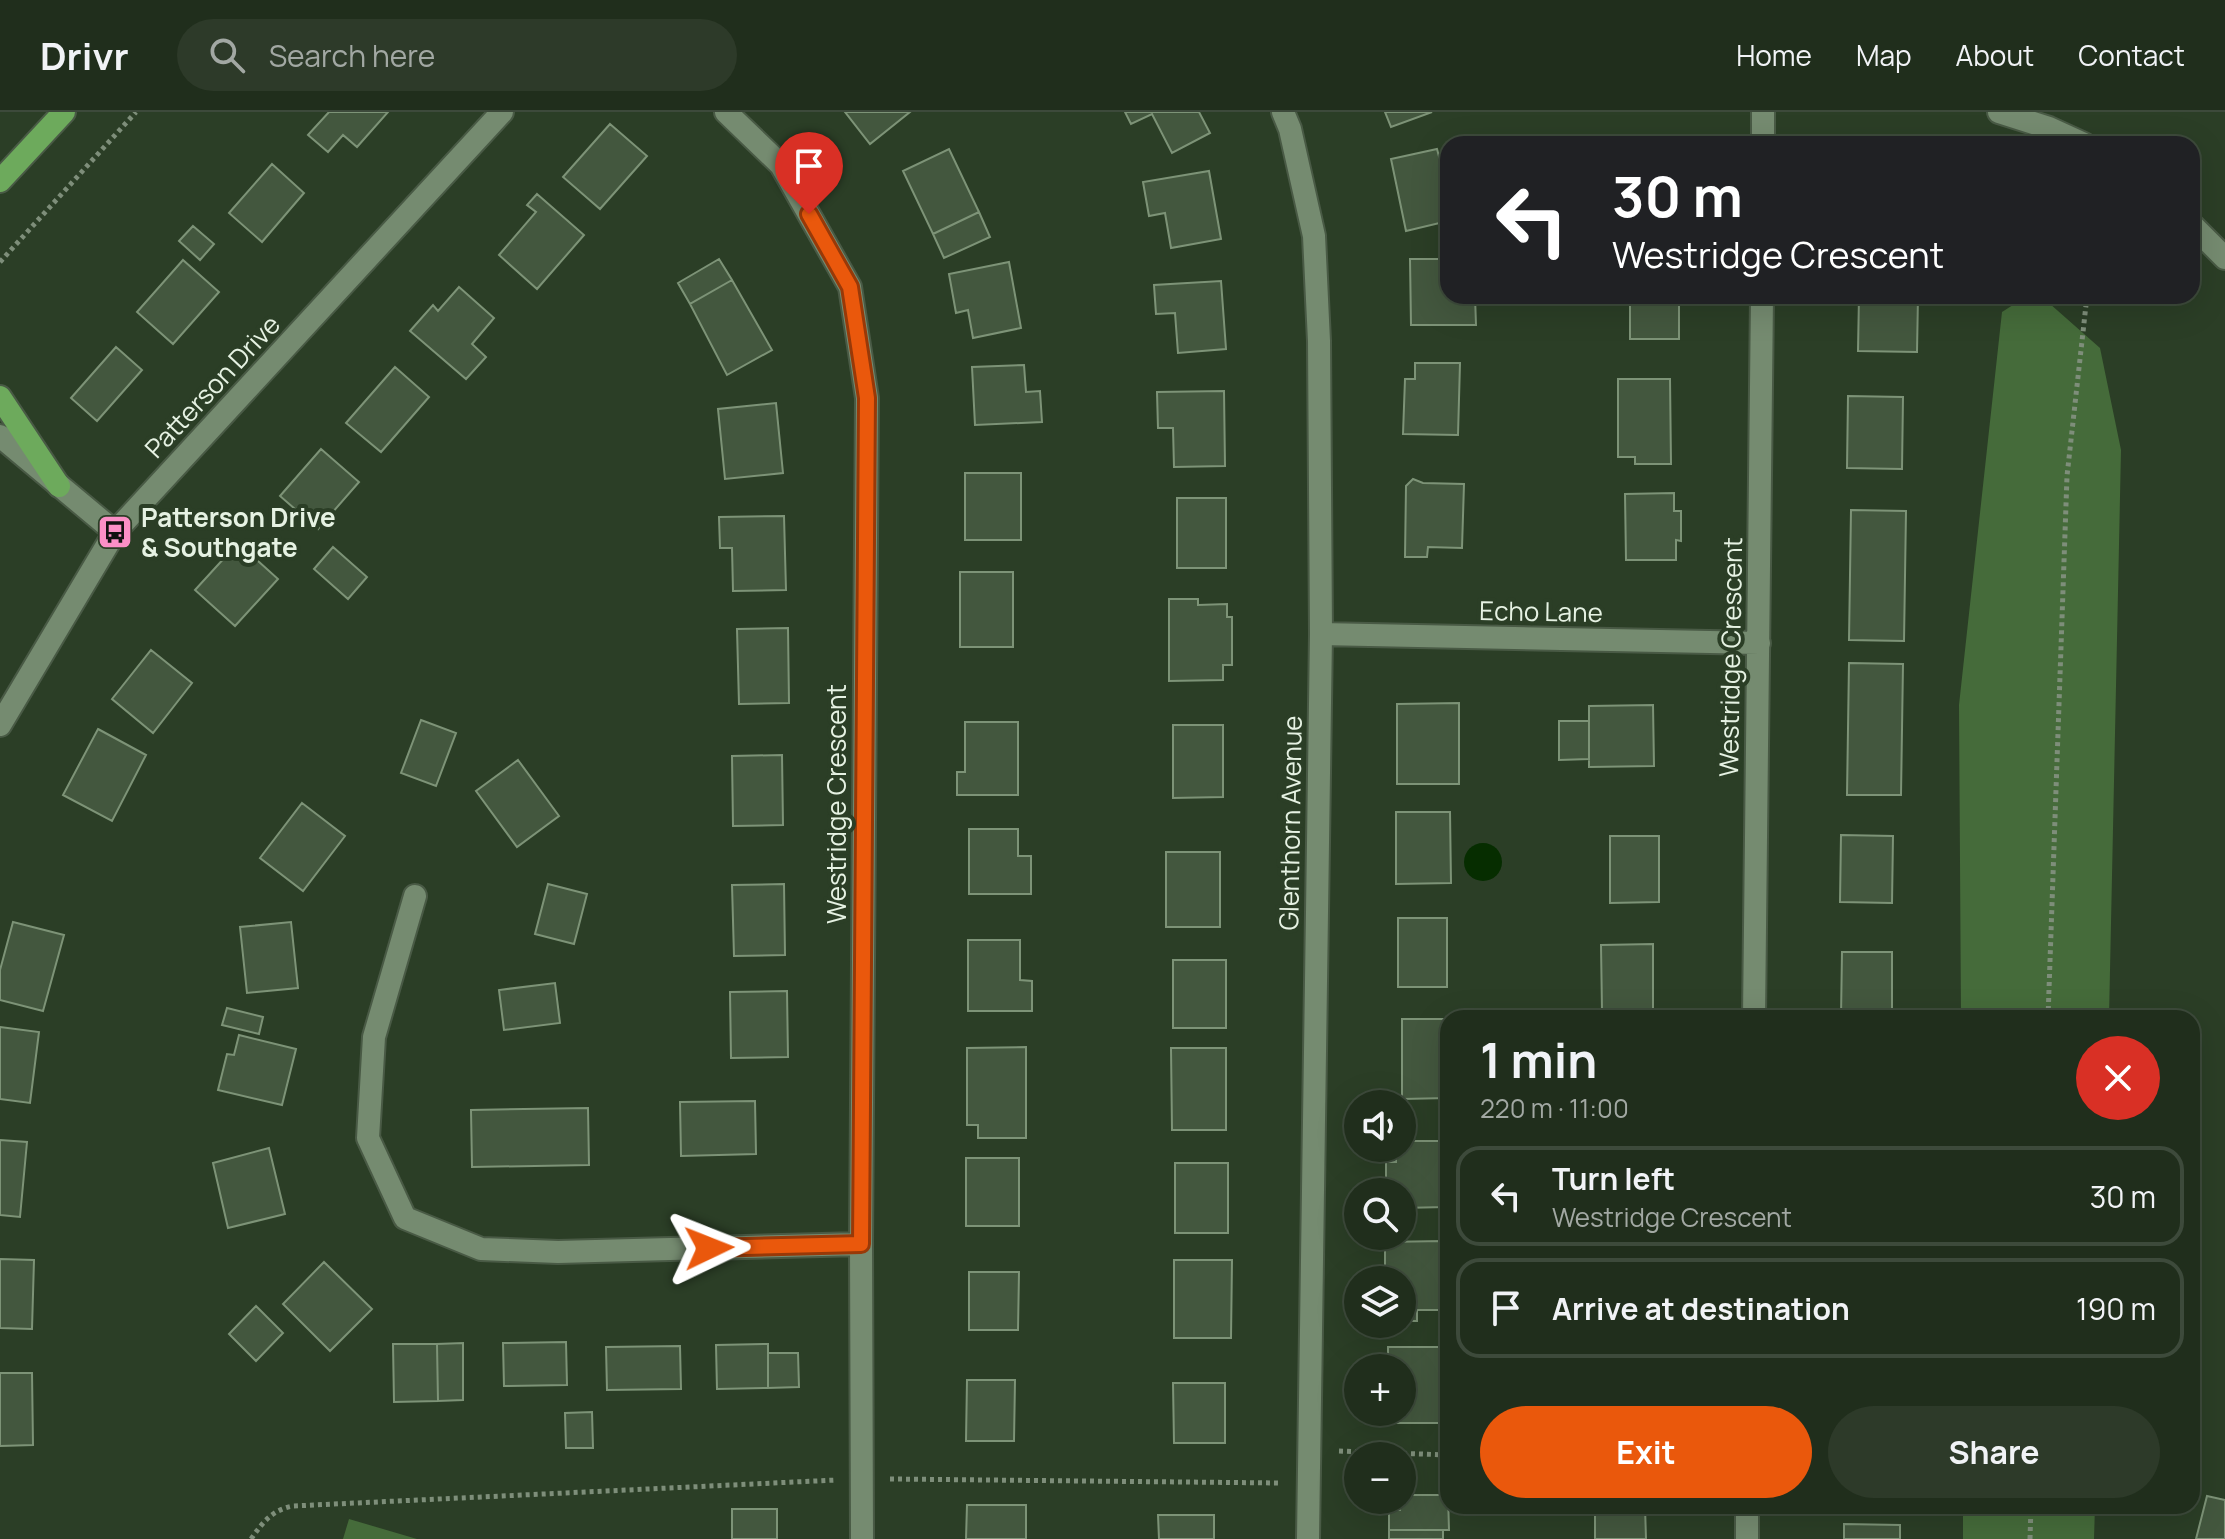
<!DOCTYPE html>
<meta charset="utf-8">
<style>
:root{--surface:#202e1c;--page:#2d3a29;--text:#f1f3f6;--muted:#a2a8a3;--line:#3d4a3b;--accent:#ea580c}
body{margin:0;font-family:Manrope,sans-serif;background:var(--page);color:var(--text);height:100vh;display:flex;flex-direction:column;font-size:30px;white-space:nowrap}
*{box-sizing:border-box;margin:0}
p{font-size:26px;color:var(--muted)}
.icon{flex:none;width:44px;height:44px;fill:none;stroke:currentColor;stroke-width:2;stroke-linecap:round;stroke-linejoin:round}
.map{position:relative;flex:1;overflow:hidden}
.sheet{position:absolute;left:1440px;top:898px;width:760px;height:504px;display:flex;flex-direction:column;background:var(--surface);border-radius:24px;box-shadow:0 8px 32px #0002,0 0 0 2px var(--line)}
.sheet>*{flex:none}
.guide{position:absolute;left:1440px;top:24px;width:760px;height:168px;border-radius:24px;box-shadow:0 8px 32px #0002,0 0 0 2px var(--line);background:#202124;color:#fff;overflow:hidden}
.controls{position:absolute;left:1344px;top:978px;display:grid;gap:16px}
.controls a{display:grid;place-items:center;width:72px;height:72px;border-radius:50%;background:var(--surface);box-shadow:0 8px 32px #0002,0 0 0 2px var(--line);font-size:40px}
.pin{position:absolute;display:grid;place-items:center;width:68px;height:68px;color:#fff;margin:-82px -34px;border-radius:50% 50% 50% 0;rotate:-45deg;box-shadow:0 0 8px #0007}
.pin .icon{rotate:45deg}
.me{position:absolute;width:88px;margin:-44px;rotate:88deg;stroke-linejoin:round;filter:drop-shadow(0 0 6px #0008)}
.turn{display:flex;align-items:center;gap:28px;height:168px;padding:0 40px;font-size:36px}
.turn .icon{width:104px;height:104px;stroke-width:2.5}
.turn b{display:block;font-size:56px;line-height:68px}
.round{display:grid;place-items:center;flex:none;width:84px;height:84px;border-radius:42px;background:var(--page)}
.overview{display:flex;align-items:center;justify-content:space-between;height:136px;padding:0 40px}
h1{font-size:48px;font-weight:700;line-height:60px}
.button{display:flex;gap:16px;margin-top:auto;padding:16px 40px}
.button a{flex:1;height:92px;border-radius:48px;background:var(--accent);color:#fff;font-size:32px;font-weight:700;line-height:92px;text-align:center}
.button a+a{background:var(--page);color:var(--text)}
ul{padding:0;list-style:none}
li{display:flex;align-items:center;gap:24px;height:100px;margin:0 16px 12px;padding:0 24px;border:4px solid var(--line);border-radius:24px}
li div{flex:1}
li b{display:block;font-size:30px}
li em{font-style:normal}
header{display:flex;align-items:center;gap:48px;box-sizing:border-box;height:112px;padding:0 40px;background:var(--surface);border-bottom:2px solid var(--line)}
header strong{font-size:38px}
nav{display:flex;gap:44px;margin-inline-start:auto;font-size:28px}
.search{width:560px;height:72px;background:var(--page);display:flex;align-items:center;gap:20px;box-sizing:border-box;padding:0 28px;border-radius:44px;color:var(--muted);font-size:30px}
.map>svg:first-child{display:block}
.green{fill:#456b3a}
.water{fill:#062d00}
.building{fill:#43573e;stroke:#7d9377;stroke-width:2}
.lines{fill:none;stroke-linecap:round;stroke-linejoin:round}
.minor-casing{stroke:#495a45;stroke-width:26}
.trunk-casing{stroke:#495a45;stroke-width:26}
.path{stroke:#7e8e7a;stroke-width:5;stroke-dasharray:4 4;stroke-linecap:butt}
.minor{stroke:#758b70;stroke-width:22}
.trunk{stroke:#6daa5c;stroke-width:22}
.route-casing{stroke:#983908;stroke-width:20}
.route{stroke:#ea580c;stroke-width:14}
.labels{text-anchor:middle;dominant-baseline:central;stroke-width:8;stroke-linejoin:round;paint-order:stroke}
.street-label{font-size:26px;fill:#e6f2e3;stroke:#2b3e26}
.poi-label{font-size:26px;font-weight:bold;fill:#e6f2e3;stroke:#2b3e26;text-anchor:start}
</style>
<header>
<strong>Drivr</strong>
<div class="search"><svg class="icon" aria-label="search" viewBox="0 0 24 24"><circle cx="10" cy="10" r="6"/><path d="M15 15l6 6"/></svg>Search here</div>
<nav><a>Home</a><a>Map</a><a>About</a><a>Contact</a></nav>
</header>
<div class="map">
<svg width="2225" height="1427" viewBox="0 0 2225 1427">
<rect width="100%" height="100%" fill="#2b3e26"/>
<path class="green" d="M2027,184h14l59,52 21,102 -12,568h-148l-2,-313 43,-393z
M1963,1394h132l-1,33h-131z
M349,1407l68,20h-74z"/>
<path class="water" d="M1464 750a19 19 0 1 1 38 0a19 19 0 1 1-38 0Z"/>
<path class="building" d="M329,0h59l-31,35 -14,-12 -15,17 -20,-17z
M845,0h65l-40,32z
M1125,0h74l11,21 -38,20 -20,-39 -21,10z
M1385,0h47l-41,15z
M610,12l37,32 -47,53 -37,-32z
M949,37l30,63 -46,22 -30,-63z
M1437,37l11,42v30l-42,10 -15,-72z
M272,52l32,29 -42,49 -33,-29z
M1209,59l12,68 -50,9 -6,-35 -16,3 -6,-34z
M537,82l47,41 -47,54 -38,-34 37,-43 -9,-7z
M979,100l11,25 -46,21 -11,-24z
M193,114l21,18 -14,16 -21,-19z
M719,147l13,21 -42,24 -12,-21z
M1410,147h38v37h27l1,29h-65z
M183,148l36,32 -46,52 -36,-32z
M1009,150l12,66 -48,10 -5,-28 -12,3 -7,-39z
M732,168l40,70 -45,25 -37,-71z
M1221,169l5,68 -48,4 -3,-40 -19,1 -2,-29z
M459,175l35,31 -22,26 14,13 -20,22 -56,-48 23,-26 5,6z
M1630,184h49v43h-49z
M1859,184h59l-1,56 -59,-1z
M116,235l26,23 -45,51 -26,-23z
M1415,251h45l-2,72 -55,-1 2,-55h10z
M1024,253l2,27 14,-1 2,31 -67,3 -3,-58z
M395,255l34,30 -48,55 -35,-29z
M1618,267h52l1,85h-36v-7h-17z
M1224,279l1,75 -51,1 -1,-39h-15l-1,-36z
M1848,284l55,1 -1,72 -55,-1z
M776,291l7,70 -58,6 -7,-70z
M321,337l38,33 -41,47 -38,-33z
M965,361h56v67h-56z
M1413,367l10,4 41,1 -2,64 -34,-1 -1,10h-22l1,-71z
M1674,381v18h7v30l-5,-1v20h-50l-1,-66z
M1177,386h49v70h-49z
M1851,398l55,1 -2,130 -55,-1z
M784,404l2,74 -53,1 -1,-43h-12l-1,-31z
M238,431l40,36 -43,47 -40,-36z
M333,435l34,30 -19,22 -34,-30z
M960,460h53v75h-53z
M1169,487h29v6l29,-1v13h5v48h-9v15l-54,1z
M788,516l1,75 -50,1 -2,-75z
M151,538l41,33 -39,50 -41,-34z
M1849,551l54,1 -2,131h-54z
M1459,591v81h-62v-80z
M1653,593l1,61 -65,1v-61z
M421,608l35,13 -20,53 -35,-13z
M1559,609h30v38l-30,1z
M965,610h53v73h-61v-23h8z
M1173,613h50v72l-50,1z
M98,617l48,26 -34,66 -49,-26z
M782,643l1,70 -50,1 -1,-70z
M518,648l41,56 -42,31 -41,-56z
M302,691l43,33 -42,55 -43,-33z
M1396,700h54l1,71 -55,1z
M969,717h49v27h13v38h-62z
M1841,723l52,1 -1,67 -52,-1z
M1610,724h49v66l-49,1z
M1166,740h54v75h-54z
M548,772l39,10 -13,50 -39,-10z
M784,772l1,71 -51,1 -2,-71z
M1398,806h49v69h-49z
M13,810l51,13 -21,76 -43,-11v-30z
M291,810l7,66 -51,5 -7,-66z
M968,828h52v40l12,1v30h-64z
M1653,832v67h-51l-1,-66z
M1842,840h50v66l-51,-1z
M1173,848h53v68h-53z
M555,871l5,40 -56,7 -5,-40z
M787,879l1,66 -57,1 -1,-66z
M227,896l36,9 -4,17 -37,-9z
M1402,907h46v79l-46,1z
M0,915l39,5 -9,71 -30,-4z
M239,923l57,14 -14,56 -64,-15 9,-36 7,1z
M1026,935v91h-48v-13h-11v-77z
M1171,936h55v82h-54z
M755,989l1,53 -75,2 -1,-54z
M588,996l1,57 -117,2 -1,-57z
M0,1028l27,2 -7,75 -20,-2z
M1402,1029h46l-3,66 -43,1v-16h-16v-30h10v-14h6z
M269,1036l16,66 -57,14 -15,-65z
M966,1046h53v68h-53z
M1175,1051h53v70h-53z
M1442,1129l1,69h-26v11h-15v-41h-17v-38z
M0,1147l34,1 -2,69 -32,-1z
M1174,1148h58l-1,78h-57z
M324,1150l48,47 -42,42 -47,-47z
M969,1160h50l-1,58h-49z
M256,1194l27,27 -27,28 -27,-27z
M566,1230l1,43 -63,1 -1,-43z
M463,1231v57l-25,1 -1,-57z
M393,1232h44l1,57 -44,1z
M768,1232v44l-51,1 -1,-44z
M680,1234l1,43 -74,1 -1,-43z
M1388,1235h52v76h-64v-11h26v-44h-14z
M768,1241h30l1,34 -31,1z
M0,1261h32l1,72 -33,1z
M967,1268h48l-1,61h-48z
M1173,1271h52v60h-51z
M592,1300l1,36h-27l-1,-35z
M1402,1383h46l1,35h-60v-20h11z
M2207,1384l18,4v39h-29z
M967,1393h59v34h-60z
M1595,1394h50l1,33h-51z
M732,1397h45v30h-45z
M1158,1403h56v24h-55z
M1844,1412l56,1v14h-56z
M1389,1418h54v9h-54z"/>
<g class="lines">
<g class="minor-casing">
<path id="minor" d="M726,0l55,53 69,122 17,111 -6,846 1,295
M1283,0l7,17 24,107 5,105 2,293 -13,905
M1999,0l50,16 35,16
M1763,32v-32
M2192,113l33,33
M0,324l115,96
M1321,522l438,9
M0,613l115,-193 387,-420
M415,784l-41,141 -6,101 37,80 76,31 77,3 303,-8
M1754,906l8,-722
M1747,1427v-33"/>
</g>
<g class="trunk-casing">
<path id="trunk" d="M0,69l64,-69
M0,285l59,89"/>
</g>
<path class="path" d="M0,150l136,-150
M2048,906l19,-542 20,-180
M1339,1339l109,4
M890,1367l390,4
M251,1427c12,-17 21,-29 42,-33l543,-26
M2030,1427l1,-33"/>
<use href="#minor" class="minor"/>
<use href="#trunk" class="trunk"/>
</g>
<g class="lines">
<g class="route-casing">
<path id="route" d="M709,1136l152,-4 6,-846 -17,-111 -41,-73"/>
</g>
<use href="#route" class="route"/>
</g>
<defs>
<g id="bus-square" transform="scale(1.8)"><rect x="-9" y="-9" width="18" height="18" rx="4" fill="#fb8fc6" stroke="#2b3e26"/><path d="M-5-6H5V4H4V6H2V4H-2V6H-4V4H-5ZM-3.5-4V0h7V-4ZM-3.5 1.2v1.5H-2V1.2ZM2 1.2v1.5H3.5V1.2Z" fill="#111"/></g>
</defs>
<g fill-rule="evenodd">
<use href="#bus-square" x="115" y="420"/>
</g>
<g class="labels">
<g class="street-label">
<text transform="translate(212 274) rotate(-47)">Patterson Drive</text>
<text transform="translate(1541 499) rotate(1)">Echo Lane</text>
<text transform="translate(1730 545) rotate(-89)">Westridge Crescent</text>
<text transform="translate(836 692) rotate(-90)">Westridge Crescent</text>
<text transform="translate(1290 711) rotate(-89)">Glenthorn Avenue</text>
</g>
<g class="poi-label">
<text x="141" y="405">Patterson Drive<tspan x="141" dy="30">&amp; Southgate</tspan></text>
</g>
</g>
</svg>
<div class="controls">
<a><svg class="icon" aria-label="sound" viewBox="0 0 24 24"><path d="M4 9h4l5-4v14l-5-4H4zM17 9q2 3 0 6"/></svg></a>
<a><svg class="icon" aria-label="search" viewBox="0 0 24 24"><circle cx="10" cy="10" r="6"/><path d="M15 15l6 6"/></svg></a>
<a><svg class="icon" aria-label="layers" viewBox="0 0 24 24"><path d="M12 4l9 5-9 5-9-5zM3 14l9 5 9-5"/></svg></a>
<a>+</a>
<a>−</a>
</div>
<div class="pin" style="left:809px;top:102px;background:#d93025"><svg class="icon" aria-label="arrive" viewBox="0 0 24 24"><path d="M6 21V4h12l-3 4 3 4H6"/></svg></div>
<svg class="me" style="left:709px;top:1136px" viewBox="-20 -20 40 40"><path d="M0-17L14 15 0 8-14 15z" fill="#ea580c" stroke="#fff" stroke-width="4"/></svg>
<div class="guide">
<div class="turn"><svg class="icon" aria-label="left" viewBox="0 0 24 24"><path d="M17 20v-9H6M10 6l-5 5 5 5"/></svg><div><b>30 m</b>Westridge Crescent</div></div>
</div>
<section class="sheet">
<div class="overview"><div><h1>1 min</h1><p>220 m · 11:00</p></div><a class="round" style="background:#d93025;color:#fff"><svg class="icon" aria-label="close" viewBox="0 0 24 24"><path d="M6 6l12 12M18 6L6 18"/></svg></a></div>
<ul>
<li><svg class="icon" aria-label="left" viewBox="0 0 24 24"><path d="M17 20v-9H6M10 6l-5 5 5 5"/></svg><div><b>Turn left</b><p>Westridge Crescent</p></div><em>30 m</em></li>
<li><svg class="icon" aria-label="arrive" viewBox="0 0 24 24"><path d="M6 21V4h12l-3 4 3 4H6"/></svg><div><b>Arrive at destination</b></div><em>190 m</em></li>
</ul>
<div class="button"><a>Exit</a><a>Share</a></div>
</section>
</div>
